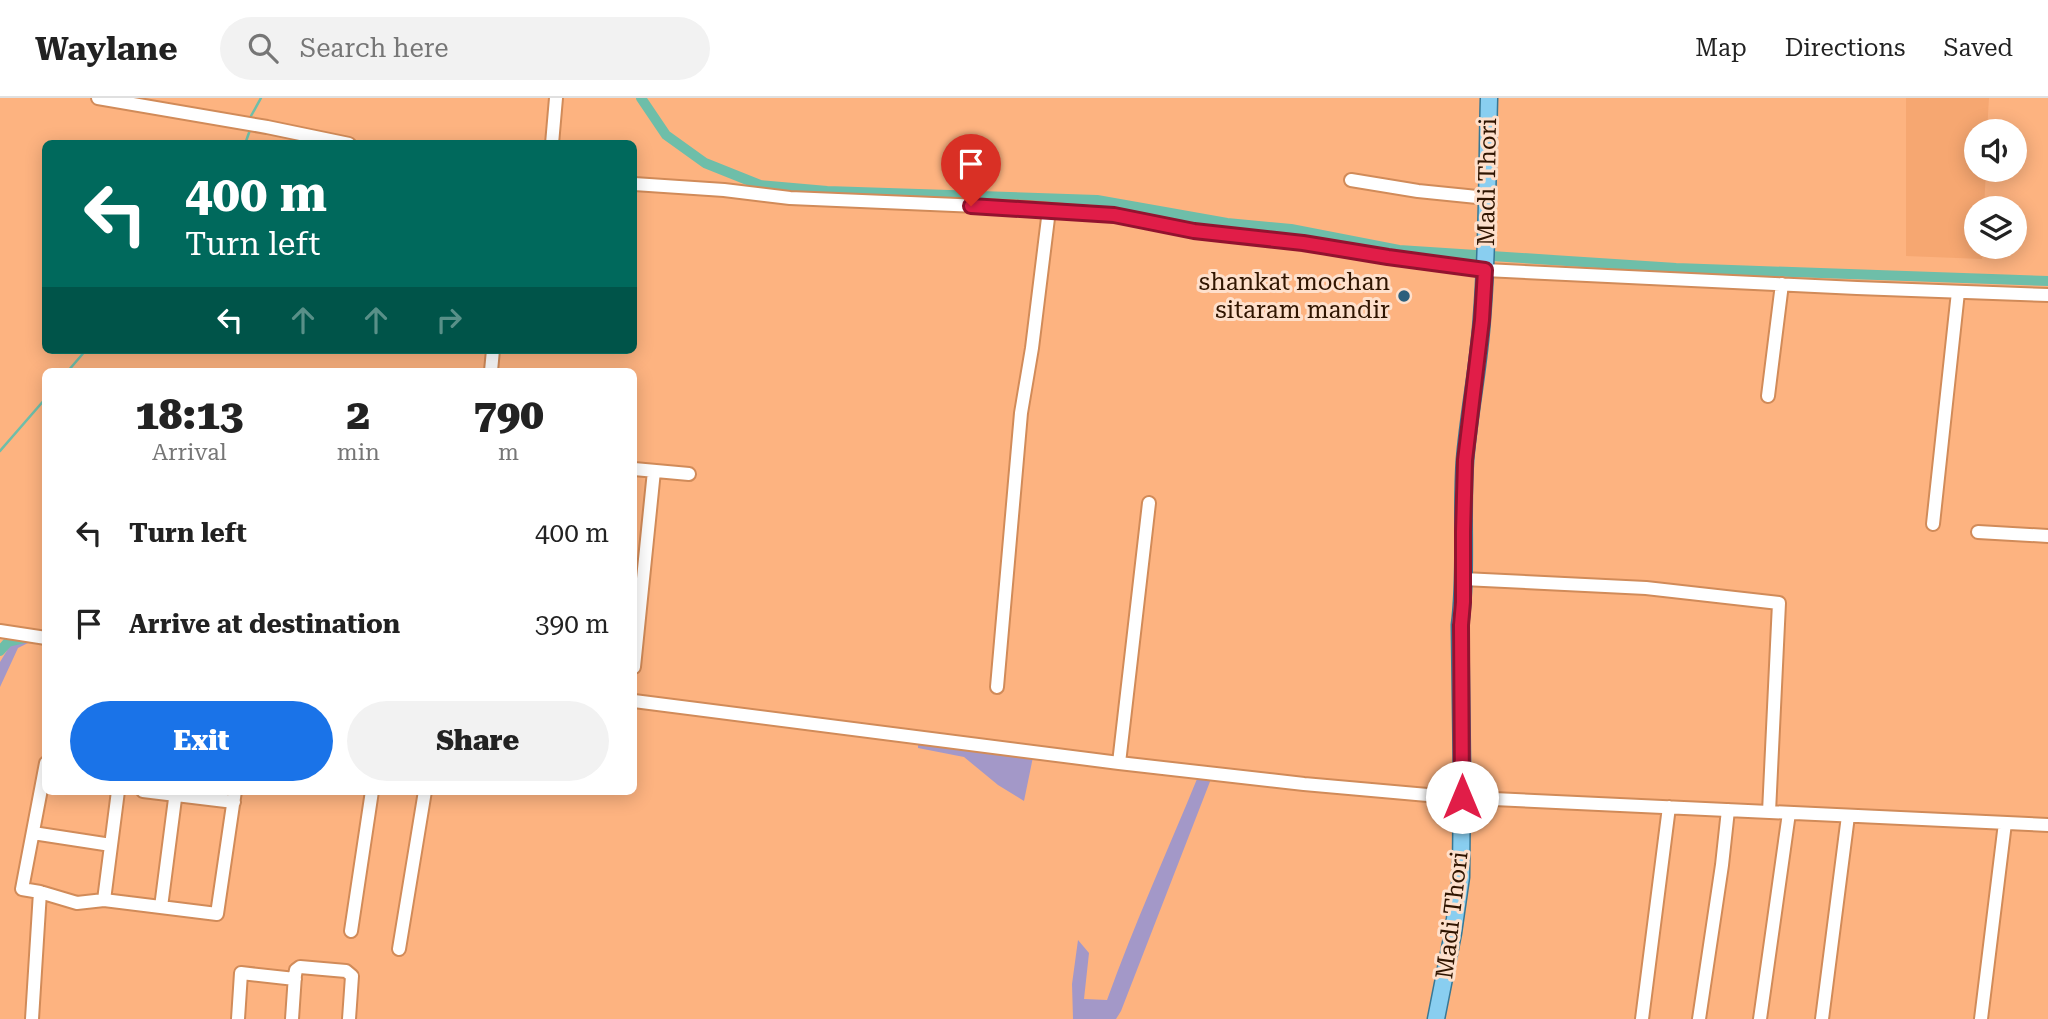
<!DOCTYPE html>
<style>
:root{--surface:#fff;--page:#f2f2f2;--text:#222;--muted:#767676;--line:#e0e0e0;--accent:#1a73e8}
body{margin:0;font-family:"Roboto Serif",serif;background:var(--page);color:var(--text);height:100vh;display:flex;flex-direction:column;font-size:26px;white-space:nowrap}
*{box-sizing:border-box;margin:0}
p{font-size:23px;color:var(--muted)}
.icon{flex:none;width:38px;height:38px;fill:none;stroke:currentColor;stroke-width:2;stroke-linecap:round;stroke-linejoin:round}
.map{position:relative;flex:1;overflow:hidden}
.details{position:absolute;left:42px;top:270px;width:595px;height:427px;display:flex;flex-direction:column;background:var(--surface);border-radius:10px;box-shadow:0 4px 18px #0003}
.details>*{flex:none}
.top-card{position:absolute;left:42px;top:42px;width:595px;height:214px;border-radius:10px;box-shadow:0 4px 18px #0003;background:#00695c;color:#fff;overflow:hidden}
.tools{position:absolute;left:1964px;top:21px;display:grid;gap:14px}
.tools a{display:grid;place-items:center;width:63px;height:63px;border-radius:50%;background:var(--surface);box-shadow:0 4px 18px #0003;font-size:35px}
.pin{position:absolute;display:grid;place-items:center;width:60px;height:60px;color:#fff;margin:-72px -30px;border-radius:50% 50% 50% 0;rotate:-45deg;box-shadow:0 0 7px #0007}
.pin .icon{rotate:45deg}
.me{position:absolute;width:77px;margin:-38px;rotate:0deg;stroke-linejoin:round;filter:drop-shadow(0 0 5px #0008)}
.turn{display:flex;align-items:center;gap:24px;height:147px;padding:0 28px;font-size:32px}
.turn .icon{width:91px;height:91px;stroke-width:2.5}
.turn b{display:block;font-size:49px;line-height:60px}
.lanes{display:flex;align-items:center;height:66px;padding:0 28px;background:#0003;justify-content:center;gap:35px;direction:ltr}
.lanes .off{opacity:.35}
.eta{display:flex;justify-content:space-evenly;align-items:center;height:119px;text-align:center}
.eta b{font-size:42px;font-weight:800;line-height:49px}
.cta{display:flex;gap:14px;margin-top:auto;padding:14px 28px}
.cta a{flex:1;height:80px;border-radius:42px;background:var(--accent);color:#fff;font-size:28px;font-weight:800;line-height:80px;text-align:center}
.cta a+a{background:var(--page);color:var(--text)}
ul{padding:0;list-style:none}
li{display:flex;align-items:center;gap:21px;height:91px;padding:0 28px}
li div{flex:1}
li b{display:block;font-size:26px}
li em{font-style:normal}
header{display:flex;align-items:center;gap:42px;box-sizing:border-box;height:98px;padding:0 35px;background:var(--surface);border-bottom:2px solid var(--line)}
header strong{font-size:33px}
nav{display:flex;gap:38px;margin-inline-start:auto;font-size:24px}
.search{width:490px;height:63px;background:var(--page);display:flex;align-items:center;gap:18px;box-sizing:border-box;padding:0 24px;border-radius:38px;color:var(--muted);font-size:26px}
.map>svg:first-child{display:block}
.built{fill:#f6a771}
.green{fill:#a398c8}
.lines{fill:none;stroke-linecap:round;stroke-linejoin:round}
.stream{stroke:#6ebea9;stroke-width:2.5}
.canal{stroke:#6ebea9;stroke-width:10}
.minor-casing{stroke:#d18b59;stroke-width:16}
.major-casing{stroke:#377896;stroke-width:19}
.minor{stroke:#fff;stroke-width:12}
.major{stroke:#89cef0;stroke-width:16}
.route-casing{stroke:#92132f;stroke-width:18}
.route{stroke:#e11d48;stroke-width:12}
.poi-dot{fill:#2b5f7c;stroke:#fee0cc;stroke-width:2.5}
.labels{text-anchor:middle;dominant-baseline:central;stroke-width:6;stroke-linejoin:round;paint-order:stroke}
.street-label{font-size:24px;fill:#301501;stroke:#fee0cc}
.poi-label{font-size:24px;fill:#301501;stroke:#fee0cc;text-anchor:end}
</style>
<header>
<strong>Waylane</strong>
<div class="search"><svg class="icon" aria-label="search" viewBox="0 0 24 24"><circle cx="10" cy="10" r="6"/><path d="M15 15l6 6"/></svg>Search here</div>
<nav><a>Map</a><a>Directions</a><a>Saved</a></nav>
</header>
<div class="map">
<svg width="2048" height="921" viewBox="0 0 2048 921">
<rect width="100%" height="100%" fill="#fdb380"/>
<path class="built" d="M1906,0h83l-2,33h-11v39h10l-2,38h-8v39h7l-1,12 -76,-3z"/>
<path class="green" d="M14,541l16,3 -12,6 -18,39v-25z
M918,644l115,15 -9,44 -26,-16 -34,-28 -46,-9z
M1197,681h14l-90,232 -5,8h-43l-1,-35 6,-44 11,13 -5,46 23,1c27,-75 60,-148 90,-221z"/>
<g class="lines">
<path class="stream" d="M251,18l10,-18
M245,46l5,-14
M68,273l18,-21
M0,353l46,-53"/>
<path class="canal" d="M641,0l25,37 39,28 55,22 67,6 270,9 130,23 64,6 108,21 277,18 372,13
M0,553l8,-9 17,-4"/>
<g class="minor-casing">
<path id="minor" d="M98,0l169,29 82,17
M552,46l4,-46
M1351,82l67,11 69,7
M634,86l90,6 66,8 237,10 87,7 80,16 109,12 85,14 97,13 372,18 191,7
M491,273l2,-21
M1768,298l14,-112
M634,371l55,5
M1933,426l25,-232
M1978,434l70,4
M1463,481l183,9 133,15 -10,209
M0,533l46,7
M634,569l20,-196
M997,589l24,-274 11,-65 17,-138
M634,603l485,62 185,21 146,13 598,28
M46,665l-24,126 18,3 37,11 27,-3 113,14 18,-123
M1119,665l30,-260
M143,693l91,11
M33,735l78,12
M104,802l14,-109
M161,809l15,-116
M351,833l21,-140
M399,851l26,-158
M32,921l8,-127
M238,921l3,-46 54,6
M292,921l3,-44 1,-5 4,-3 46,4 6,5 -3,43
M1642,921l27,-212
M1699,921l23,-154 6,-55
M1760,921l29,-206
M1822,921l26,-203
M1981,921l24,-196"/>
</g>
<g class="major-casing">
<path id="major" d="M1436,921l17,-86 8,-56 1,-105 -2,-147c7,-54 1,-110 5,-165 4,-48 14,-95 17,-143 6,-73 5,-146 7,-219"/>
</g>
<use href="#minor" class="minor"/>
<use href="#major" class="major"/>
</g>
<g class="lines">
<g class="route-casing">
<path id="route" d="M971,108l143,9 80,16 109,12 85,14 97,13 -3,50 -17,140 -2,72v70l-2,23 1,172"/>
</g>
<use href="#route" class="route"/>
</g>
<circle class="poi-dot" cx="1404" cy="198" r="7"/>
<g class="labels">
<g class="street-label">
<text transform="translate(1487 84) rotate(-89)">Madi Thori</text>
<text transform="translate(1452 817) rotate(-83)">Madi Thori</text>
</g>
<g class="poi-label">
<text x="1390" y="184">shankat mochan<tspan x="1390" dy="28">sitaram mandir</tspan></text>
</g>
</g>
</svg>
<div class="tools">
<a><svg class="icon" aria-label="sound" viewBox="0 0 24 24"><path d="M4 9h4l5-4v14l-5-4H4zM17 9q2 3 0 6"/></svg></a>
<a><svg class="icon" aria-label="layers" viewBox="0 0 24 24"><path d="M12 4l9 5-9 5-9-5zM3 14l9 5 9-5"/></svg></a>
</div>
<div class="pin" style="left:971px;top:108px;background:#d93025"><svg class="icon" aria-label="arrive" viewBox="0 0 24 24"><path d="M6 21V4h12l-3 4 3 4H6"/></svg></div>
<svg class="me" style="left:1462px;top:699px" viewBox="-20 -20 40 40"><circle r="19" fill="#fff"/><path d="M0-13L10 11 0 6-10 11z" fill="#e11d48"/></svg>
<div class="top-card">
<div class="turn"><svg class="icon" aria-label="left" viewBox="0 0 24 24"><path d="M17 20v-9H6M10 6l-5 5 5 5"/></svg><div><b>400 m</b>Turn left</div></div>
<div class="lanes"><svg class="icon" aria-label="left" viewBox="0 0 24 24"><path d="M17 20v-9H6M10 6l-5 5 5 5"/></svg><svg class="icon off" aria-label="ahead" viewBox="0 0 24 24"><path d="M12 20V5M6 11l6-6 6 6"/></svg><svg class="icon off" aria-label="ahead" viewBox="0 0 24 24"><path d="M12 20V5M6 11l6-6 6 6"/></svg><svg class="icon off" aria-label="right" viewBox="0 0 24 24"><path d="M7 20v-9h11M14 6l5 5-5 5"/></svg></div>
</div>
<section class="details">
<div class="eta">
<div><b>18:13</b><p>Arrival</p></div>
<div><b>2</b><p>min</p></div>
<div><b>790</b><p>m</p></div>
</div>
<ul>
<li><svg class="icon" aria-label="left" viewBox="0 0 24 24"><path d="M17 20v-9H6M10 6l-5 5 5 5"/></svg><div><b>Turn left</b></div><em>400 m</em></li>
<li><svg class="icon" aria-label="arrive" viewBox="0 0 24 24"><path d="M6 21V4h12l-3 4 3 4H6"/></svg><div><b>Arrive at destination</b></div><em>390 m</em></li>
</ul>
<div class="cta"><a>Exit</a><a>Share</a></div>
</section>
</div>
